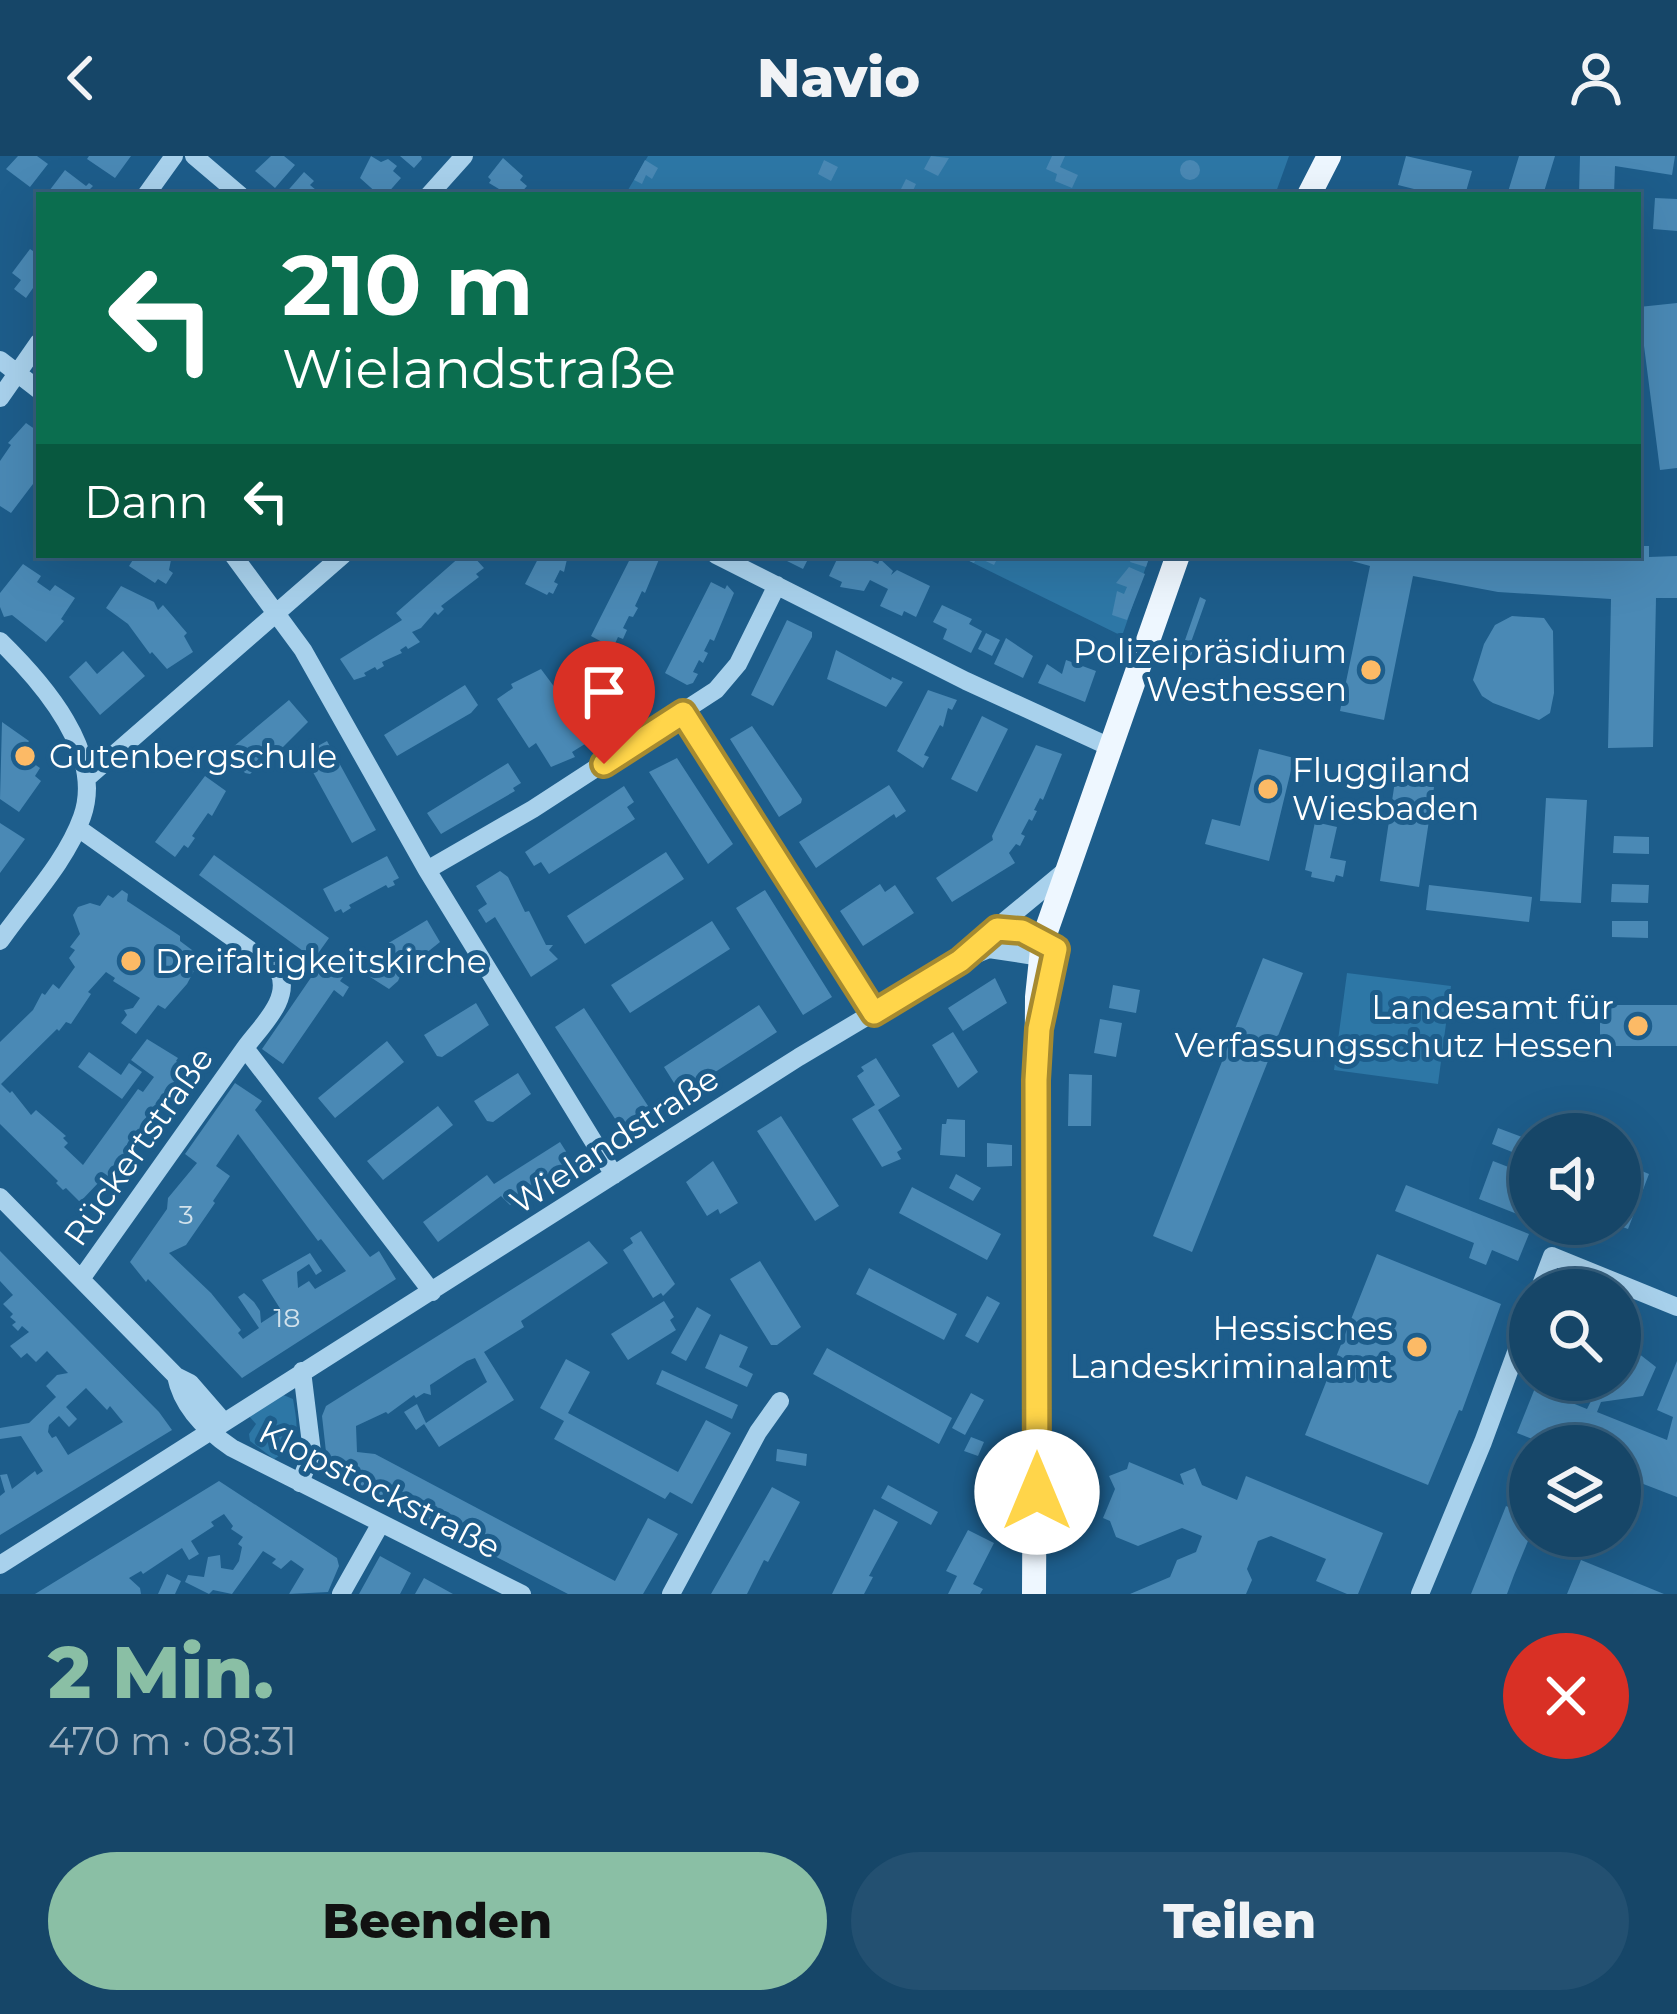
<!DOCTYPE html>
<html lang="de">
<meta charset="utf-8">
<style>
:root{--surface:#164668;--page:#235071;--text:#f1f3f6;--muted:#9eb1c0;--line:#355e7c;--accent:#8abfa5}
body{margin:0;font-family:Montserrat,sans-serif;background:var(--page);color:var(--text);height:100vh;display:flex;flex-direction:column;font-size:45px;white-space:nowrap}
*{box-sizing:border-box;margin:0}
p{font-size:39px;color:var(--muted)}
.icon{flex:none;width:66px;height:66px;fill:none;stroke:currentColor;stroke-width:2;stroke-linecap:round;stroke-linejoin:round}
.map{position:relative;height:1438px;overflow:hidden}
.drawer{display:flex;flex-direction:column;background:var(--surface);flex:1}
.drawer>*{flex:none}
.hud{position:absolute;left:36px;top:36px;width:1605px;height:366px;border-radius:0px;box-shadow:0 12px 48px #0002,0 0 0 3px var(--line);background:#0b6e4f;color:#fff;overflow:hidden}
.buttons{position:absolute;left:1509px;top:957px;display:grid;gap:24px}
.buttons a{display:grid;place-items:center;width:132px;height:132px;border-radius:50%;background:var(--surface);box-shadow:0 12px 48px #0002,0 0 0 3px var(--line);font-size:60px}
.pin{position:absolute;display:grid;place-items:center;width:102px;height:102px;color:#fff;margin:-123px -51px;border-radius:50% 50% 50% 0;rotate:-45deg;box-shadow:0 0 12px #0007}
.pin .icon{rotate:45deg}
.me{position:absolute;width:132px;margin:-66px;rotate:0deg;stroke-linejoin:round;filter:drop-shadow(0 0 9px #0008)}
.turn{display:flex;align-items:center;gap:42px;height:252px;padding:0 48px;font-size:54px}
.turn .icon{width:156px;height:156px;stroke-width:2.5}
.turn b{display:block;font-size:84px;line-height:102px}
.then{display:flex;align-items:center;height:114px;padding:0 48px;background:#0003;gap:24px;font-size:45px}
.round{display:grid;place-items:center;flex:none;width:126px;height:126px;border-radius:63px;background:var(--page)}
.overview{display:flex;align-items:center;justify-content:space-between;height:204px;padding:0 48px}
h1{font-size:72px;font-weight:800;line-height:90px;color:var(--accent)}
.button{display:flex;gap:24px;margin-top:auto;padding:24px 48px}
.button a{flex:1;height:138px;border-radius:72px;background:var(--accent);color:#111;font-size:48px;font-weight:800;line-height:138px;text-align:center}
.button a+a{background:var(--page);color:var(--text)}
header{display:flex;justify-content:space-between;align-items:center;height:156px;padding:0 48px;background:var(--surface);font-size:54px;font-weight:800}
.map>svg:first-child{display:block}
.green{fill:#2d77a6}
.building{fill:#4a89b5;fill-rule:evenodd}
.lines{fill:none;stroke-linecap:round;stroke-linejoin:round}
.minor{stroke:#a8d1ec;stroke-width:18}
.major{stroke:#eef7ff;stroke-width:24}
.route-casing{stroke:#a68a30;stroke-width:30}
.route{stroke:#ffd54a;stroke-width:21}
.poi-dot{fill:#fcba66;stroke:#1d5d8b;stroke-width:4.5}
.labels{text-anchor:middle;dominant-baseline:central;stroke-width:10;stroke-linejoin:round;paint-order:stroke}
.number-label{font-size:27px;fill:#d2e2ec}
.poi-label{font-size:33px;fill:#fff;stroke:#1d5d8b;text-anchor:end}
.street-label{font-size:33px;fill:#fff;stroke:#1d5d8b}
</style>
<header><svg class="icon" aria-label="back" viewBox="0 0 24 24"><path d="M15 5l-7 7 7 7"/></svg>Navio<svg class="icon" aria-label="person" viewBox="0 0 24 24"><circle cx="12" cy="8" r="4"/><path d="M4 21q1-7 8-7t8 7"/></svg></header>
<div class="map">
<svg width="1677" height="1438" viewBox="0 0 1677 1438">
<rect width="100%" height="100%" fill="#1d5d8b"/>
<path class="green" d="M648,0h641l-14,39h-650z
M957,399h193l-28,81z
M1347,817l104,13 -13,98 -104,-14z
M281,1238l12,5c5,29 9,44 -19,60l-24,-18 -1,-7 7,-10 -8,-9z"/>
<path class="building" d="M18,0h19l11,8 -18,23 -24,-18z
M89,0h42l-16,22 -28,-19z
M271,0h13l11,9 -20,23 -20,-17z
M371,0l10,6 7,-3 9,7 -4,5 8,7 -15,17h-7l-19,-17z
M400,0h21l1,3 -8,9z
M931,0l18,2 -11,18 -14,-7z
M1052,0h13l-5,11 18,8 -6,13 -17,-7 2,-7 -11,-5z
M1406,0l66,15 -7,24h-27l-40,-10z
M1519,0h36l-12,39h-36z
M1580,0h95l-3,19 -57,-9 -1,29h-35z
M503,2l20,18 -3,4 7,6 -8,9h-10l-20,-12 2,-3 -3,-3z
M645,4l13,8 -6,11 -6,-4 -4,9 -8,-4z
M824,4l14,7 -7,14 -13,-7z
M1180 14a10 10 0 1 1 20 0a10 10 0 1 1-20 0Z
M65,14l21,16 3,-3 4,3 -3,3 8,6h-52z
M304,16l10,9 -4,4 12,10h-38z
M906,23l10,5 -5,11h-13z
M1655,42l22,1v32l-24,-2z
M30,93l9,6v38l-6,-5 -7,10 -12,-9 7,-9 -9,-7z
M1677,147v165l-17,2 -21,-163z
M26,267l13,9v44l-28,37 -11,-7v-45l11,-16 -3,-2z
M1638,390h11v11l28,-1v42h-21l-3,149 -45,1 3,-149 -113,-7 -85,-16 -29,144 -44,-9 30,-145 -40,-11 288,2 20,-2z
M136,399h36l-3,15 4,3 -7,11 -8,-5 -3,4 -26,-17z
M462,399h10l12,13 -8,6 3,3 -38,29 3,3 -6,6 -3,-3 -14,16 -9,4 8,10 -12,7 -2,-3 -6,4 2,3 -20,9 2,4 -7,4 -2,-3 -11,6 2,3 -12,4 -14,-21 62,-39 -6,-7z
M540,399h28l-4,17 -4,-2 -6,12 4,2 -5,10 -4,-2 -2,3 -22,-11z
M632,399l28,2 -15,36 -3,-2 -7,15 3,2 -5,9 -4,-1 -6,12 4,2 -4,9 -5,-2 -5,11 -22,-12z
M775,399h35l-7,14z
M839,399h21l18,9 2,-5 13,12 -2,4 6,-5 33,16 -14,31 -12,-6 -2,5 -22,-10 8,-17 -18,-9 -6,11 -24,-4 2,-5 -13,-6z
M956,399h34l7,4 -3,6 -17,-8 -3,6z
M1133,399h17l-4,12 -16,-5z
M23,408l18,12 -4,6 13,9 5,-6 20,13 -14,21 3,2 -18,21 -34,-27 -8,2 -4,-10v-14z
M1129,411l16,7 -18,46 -15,-5 5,-24 7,3 3,-7 -11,-4z
M711,426l14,7 2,-4 7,8 -20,48 -4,-2 -6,12 4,2 -5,10 -4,-3 -6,12 5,2 -5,9 -6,2 -22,-12z
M121,430l33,16 4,8 5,-5 24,28 -3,3 9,16 -26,17 -15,-17 -2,2 -22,-30 -22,-16z
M1200,441l6,3 -16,45 4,2 -7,20 -15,-5 7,-20 5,1z
M942,449l30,14 -3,5 13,7 -11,22 -28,-14 4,-10 -14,-7z
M1512,460l32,2 9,13 1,62 -4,20 -11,7 -46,-17 -11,-7 -9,-16 11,-36 11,-19z
M787,464l25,12v5l-39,69 -22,-11z
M986,477l14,7 -8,16 -14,-7z
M1006,482l27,18 -10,22 -29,-14z
M836,494l55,30 1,-3 11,5 -17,25 -59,-28z
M123,495l22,25 -45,39 -31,-38 17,-16 11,13z
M1066,504l30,11 -11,31 -47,-19 9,-19 15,10z
M541,513l52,70 -21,13 3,5 -24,10 -15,-24 -7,5 -32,-49 16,-11 -2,-4z
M465,529l13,20 -7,8 -74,43 -13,-21z
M928,534l29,10 -5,10 -4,-2 -5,19 -3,-2 -16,30 5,2 -6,11 -26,-17z
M289,544l19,22 -28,28 -2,-3 -28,27 -5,-1 -18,-21z
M982,560l26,13 -31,63 -26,-13z
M2,566l27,19 -9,13 20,14 -5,8 6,5 -22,31 -19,-13z
M752,570l50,73 -1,4 -22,14 -49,-78z
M327,585l49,89 -24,13 -49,-89z
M1036,589l26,9 -19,46 -3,-2 -6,12 3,1 -5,10 -3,-2 -8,15 4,2 -5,10 -4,-2 -7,9 6,10 -63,39 -16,-24 57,-38 -1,-4z
M1259,593l35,9 -25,103 -64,-17 7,-25 28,7z
M677,602l56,86 -25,20 -59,-92z
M508,607l13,20 -8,5 2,3 -74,43 -14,-21z
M205,620l21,15 -14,25 -4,-3 -16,23 3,2 -7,10 -4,-3 -9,12 -20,-15z
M1395,625l39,6 -15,100 -39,-6z
M889,629l17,26 -10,7 -2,-4 -78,54 -17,-26z
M624,630l10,16 -7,5 8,12 -86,55 -8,-12 -7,4 -9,-14z
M1546,642l41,2 -6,103 -41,-2z
M1315,666l22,5 -7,31 16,3 -3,16 -7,-2 -2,7 -23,-5 1,-5 -7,-2z
M0,667l25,16 -25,34z
M1614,680l35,1v17l-36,-1z
M666,696l18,27 -99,65 -18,-28z
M214,699l115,83 -15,21 -115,-84z
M387,700l12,22 -6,3 2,4 -7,3 -2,-3 -37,20 2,3 -8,5 -2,-4 -6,3 -12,-23z
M500,715l8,6 17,35 4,-1 17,34h7l-4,5 9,9 -27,18 -36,-60 -9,6 -8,-13 9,-6 -11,-18z
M880,728l5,8 10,-7 19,28 -51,33 -23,-35z
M1612,728l37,1 -1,18 -37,-1z
M1429,729l103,12 -3,25 -103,-12z
M122,734l6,4 -1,7 53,35v5l16,12 -6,7 7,5 -10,19 -22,25 -7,-4 -22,29 -15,-11 6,-8 -3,-5 9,-2 7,-10 -27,-17 2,-3 -9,-6 -18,20 3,2 -20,30 -5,-2 -7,9 -2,-2 -56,55 9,9 2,-2 19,24 5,-5 30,26 -3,2 5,5 -4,4 19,18 55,-76 5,3 11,-15 -23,-17 16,-21 31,19 -2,3 22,16 -15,20 -8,-5 -67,94 -8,-5 -20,21 -14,-14 -3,2 -7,-7 2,-2 -58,-57v-82l33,-32 9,-17 3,2 8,-11 6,5 16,-22 -6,-9 6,-8 -5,-3 10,-13 -7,-19 5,-8 12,-4 10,3 8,-11 5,3z
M765,734l67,107 -29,18 -67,-107z
M427,764l13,22 -15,12 -2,-3 -11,7 2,3 -8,2 -8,18 -9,8 -22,-14 20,-31z
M712,765l18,28 -100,64 -19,-28z
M1612,765h36v17l-36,-1z
M1263,802l40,15 -111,279 -39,-16z
M321,807l22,14 -3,4 9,6 -6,10 -9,-7 -51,74 -21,-15z
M995,822l12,25 -44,28 -15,-23z
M1113,829l27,5 -4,23 -27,-5z
M476,847l13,22 -47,32 -5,-1 -13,-21z
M759,849l18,27 -96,62 -17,-27z
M1600,849h77v41h-77z
M584,852l68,104 -29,19 -68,-104z
M1100,863l22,4 -6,34 -22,-4z
M953,876l25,40 -20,16 -26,-43z
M387,885l17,21 -69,56 -17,-20z
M89,896l32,23 8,-12 13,9 -20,27 -44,-32z
M876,902l24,38 -22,14 24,39 -5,3 4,7 -19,8 -30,-48 23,-14 -18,-29 7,-5 -3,-4z
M518,917l13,21 -38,28 -6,-1 -13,-20z
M1069,918l23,1 -1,51h-23z
M235,927l27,18 -7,9 115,147 9,-6 17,28 -154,99 -94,-99 -2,3 -16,-20 37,-53 1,-11 29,-35 -12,-9zM238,978l80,107 3,-2 25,32 -31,18 -6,-8 -11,7 -1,-16 12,-8 7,11 6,-4 -12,-18 -48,27 19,30 -20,13 -1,-12 -6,-9 -10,-9 -6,4 21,31 -16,11 -5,-6 3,-3 -30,-37 -42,-40 17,-8 29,-42 -2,-2 17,-25 -14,-10z
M438,950l15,19 -70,55 -16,-19z
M781,960l58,90 -24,15 -58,-90z
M947,963l18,1v37l-25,-2 2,-31h4z
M1498,972l32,12v19l-38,-15z
M560,986l14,22 -64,41 -9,-9 -63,46 -15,-20 64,-47 7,9z
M987,987l25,2v21l-25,1z
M713,1005l25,42 -18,11 -2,-5 -11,7 -21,-34z
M1493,1005l18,7 -2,7 21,8v36l-51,-20z
M1620,1006l29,12 -21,55 -8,-3z
M956,1018l25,14 -8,13 -24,-13z
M1406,1029l123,49 -11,27 -26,-11 -6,15 -17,-7 5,-15 -79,-32z
M912,1031l89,47 -14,26 -88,-47z
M641,1075l34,53 -12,12 -2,-3 -8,5 -30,-48 10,-7 -3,-5z
M589,1085l19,22 -87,58 3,6 -40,25 30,48 -75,47 -15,-23 -8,6 -12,-18 13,-8 9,19 61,-41 -12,-24 -8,3 -37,24 1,10 -7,-2 -8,5 -2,-3 -26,19 -2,-2 -30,14 1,26 18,2 240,127 33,-63 30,16 -35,60h-75l-240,-124 -6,-54 4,-10z
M0,1095l159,161 13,18 -172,105v-39l5,-4 -5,-17 7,-1 5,15 23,-18 2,4 6,-4 -22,-35 -21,3v-11l29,-5 27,-26 -10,-11 11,-11 11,-2 -21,-22 -11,11 -9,-9 -6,5 -11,-12 19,-14 -7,-6 -4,5 -6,-6 4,-3 -6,-5 3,-3 -10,-10 10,-9 -13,-14zM86,1232l21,22 3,-4 13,16 -55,33 -12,-19 -4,2 -4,-6 1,-7 10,-9 10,11 8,-8 -11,-12z
M1377,1098l124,50 -39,107 -3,-1 -31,75 -123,-50z
M760,1105l41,66 -24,18h-6l-41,-66z
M869,1112l88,46 -13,26 -88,-46z
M987,1140l13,7 -22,40 -13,-7z
M664,1145l10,16 -4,3 6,10 -48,30 -17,-26z
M697,1151l14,8 -25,46 -15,-8z
M720,1178l28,13 -9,20 14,7 -6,13 -42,-19z
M1620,1183l36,28 -13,29 -42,6 -4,10 70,28 6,-23 -16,-7 20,-49v136l-57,-22v-29h-70l-33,-13 18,-45 52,21 5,-10 -15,-19h43z
M827,1192l125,70 -13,26 -126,-70z
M566,1203l24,13 -22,41 110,59 28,-52 25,13 -39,71 -22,-12 -5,7 -111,-60 10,-18 -24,-13z
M662,1214l76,35 -6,14 -76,-35z
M971,1237l13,7 -19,35 -13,-7z
M971,1281l13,5 -6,14 -14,-5z
M777,1293l30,5 -1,12 -30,-5z
M1129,1306l55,23 -4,-11 15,-6 7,17 35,15 9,-24 137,57 -25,61h-11l-31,-13 10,-22 -55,-23 -13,5 -11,28 5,11 -6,14h-116l40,-17 7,-17 19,-8 6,-16 -20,-8 -44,18 -22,-9 -6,-16 -7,-3 12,-29 -6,-13 18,-7z
M219,1325l118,77 2,8 -11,26 -39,2 15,-25 -13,-9 -10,9 -9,-6 4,-4 -13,-8 -31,43 -19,-4 -4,4 -24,-12 3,-7 16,2 4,-20 12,-2 1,13 12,2 6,-9 3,-14 -4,-3 5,-7 -12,-8 2,-3 -9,-12 -13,8 3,4 -23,15 8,13 -10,6 -7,-12 -39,26 -2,-3 -12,7 11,10 1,6h-106z
M888,1329l50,27 -7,13 -50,-27z
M772,1331l28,15 -32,60 -4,-2 -17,34h-36z
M1506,1350l24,10v20l-16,39 -7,19h-36z
M874,1353l24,13 -29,54 4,1 -9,17h-32z
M968,1374l26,13 -21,41 10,5 -3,5h-32l9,-18 -11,-5z
M380,1400l31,17 -11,21h-41z
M1581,1404l83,34h-97z
M167,1418l14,7 -6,13h-17z
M424,1422l29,16h-38z"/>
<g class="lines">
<path class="minor" d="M194,0l46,39
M146,39l28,-39
M429,39l35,-39
M0,204l39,30
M0,242l39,-56
M233,399l70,95 124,220 187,305
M716,399l250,126 144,66
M0,485c43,42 105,112 82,176 -16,45 -55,85 -82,124
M683,557l191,300
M87,622l256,-223
M78,672l200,142c15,28 -17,56 -33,78l187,244
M427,714l106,-61 183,-119 22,-26 39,-79
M995,773l70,-58
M0,1041l176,179 14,7 33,38
M81,1123l164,-231
M1539,1134l13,-34 125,51
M176,1220c6,31 31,55 56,72l290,146
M300,1327l12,-31 -10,-81
M0,1409l799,-508 161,-96 29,-12 52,8 15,-8 -45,-21 -20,4
M341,1438l40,-71
M671,1438l87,-162 22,-31
M1420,1438l63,-152 47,-128"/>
<path class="major" d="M1309,39l20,-39
M1034,1438l3,-597 6,-57 135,-385"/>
</g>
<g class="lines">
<g class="route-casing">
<path id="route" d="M604,608l79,-51 191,300 86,-52 37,-32 25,2 34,18 -17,80 -3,51 1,412"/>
</g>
<use href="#route" class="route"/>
</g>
<g class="poi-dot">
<circle cx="1371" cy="514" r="12"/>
<circle cx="25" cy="600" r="12"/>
<circle cx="1268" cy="633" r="12"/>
<circle cx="131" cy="805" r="12"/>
<circle cx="1638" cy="870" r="12"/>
<circle cx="1417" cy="1191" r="12"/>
</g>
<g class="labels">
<g class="number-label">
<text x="186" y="1058">3</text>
<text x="287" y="1161">18</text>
</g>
<g class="poi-label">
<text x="1347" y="495">Polizeipräsidium<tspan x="1347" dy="38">Westhessen</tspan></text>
<text x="49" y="600" text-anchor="start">Gutenbergschule</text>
<text x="1292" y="614" text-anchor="start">Fluggiland<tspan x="1292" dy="38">Wiesbaden</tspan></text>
<text x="155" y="805" text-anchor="start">Dreifaltigkeitskirche</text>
<text x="1614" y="851">Landesamt für<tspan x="1614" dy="38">Verfassungsschutz Hessen</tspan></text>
<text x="1393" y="1172">Hessisches<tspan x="1393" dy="38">Landeskriminalamt</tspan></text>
</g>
<g class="street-label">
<text transform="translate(614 984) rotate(-33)">Wielandstraße</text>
<text transform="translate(138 990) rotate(-55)">Rückertstraße</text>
<text transform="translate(380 1333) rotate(27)">Klopstockstraße</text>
</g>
</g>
</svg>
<div class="buttons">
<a><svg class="icon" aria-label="sound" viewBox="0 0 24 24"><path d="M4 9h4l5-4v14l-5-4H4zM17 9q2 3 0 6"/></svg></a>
<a><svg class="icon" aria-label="search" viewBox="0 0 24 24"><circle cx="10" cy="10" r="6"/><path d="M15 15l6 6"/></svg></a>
<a><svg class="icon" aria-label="layers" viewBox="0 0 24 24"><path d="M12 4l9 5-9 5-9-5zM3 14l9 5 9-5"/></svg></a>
</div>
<div class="pin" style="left:604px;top:608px;background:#d93025"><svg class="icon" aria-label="arrive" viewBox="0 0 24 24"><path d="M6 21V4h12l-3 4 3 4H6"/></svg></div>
<svg class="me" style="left:1037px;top:1336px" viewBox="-20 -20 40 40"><circle r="19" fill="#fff"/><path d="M0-13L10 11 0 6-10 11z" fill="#ffd54a"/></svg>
<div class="hud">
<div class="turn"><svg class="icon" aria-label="left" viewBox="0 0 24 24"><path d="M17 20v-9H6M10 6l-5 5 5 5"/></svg><div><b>210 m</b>Wielandstraße</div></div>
<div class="then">Dann<svg class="icon" aria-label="left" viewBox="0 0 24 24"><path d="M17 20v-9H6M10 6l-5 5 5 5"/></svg></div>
</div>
</div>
<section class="drawer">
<div class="overview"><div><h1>2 Min.</h1><p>470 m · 08:31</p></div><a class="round" style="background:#d93025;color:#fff"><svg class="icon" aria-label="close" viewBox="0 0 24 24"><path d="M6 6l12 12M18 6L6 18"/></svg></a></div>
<div class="button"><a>Beenden</a><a>Teilen</a></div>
</section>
